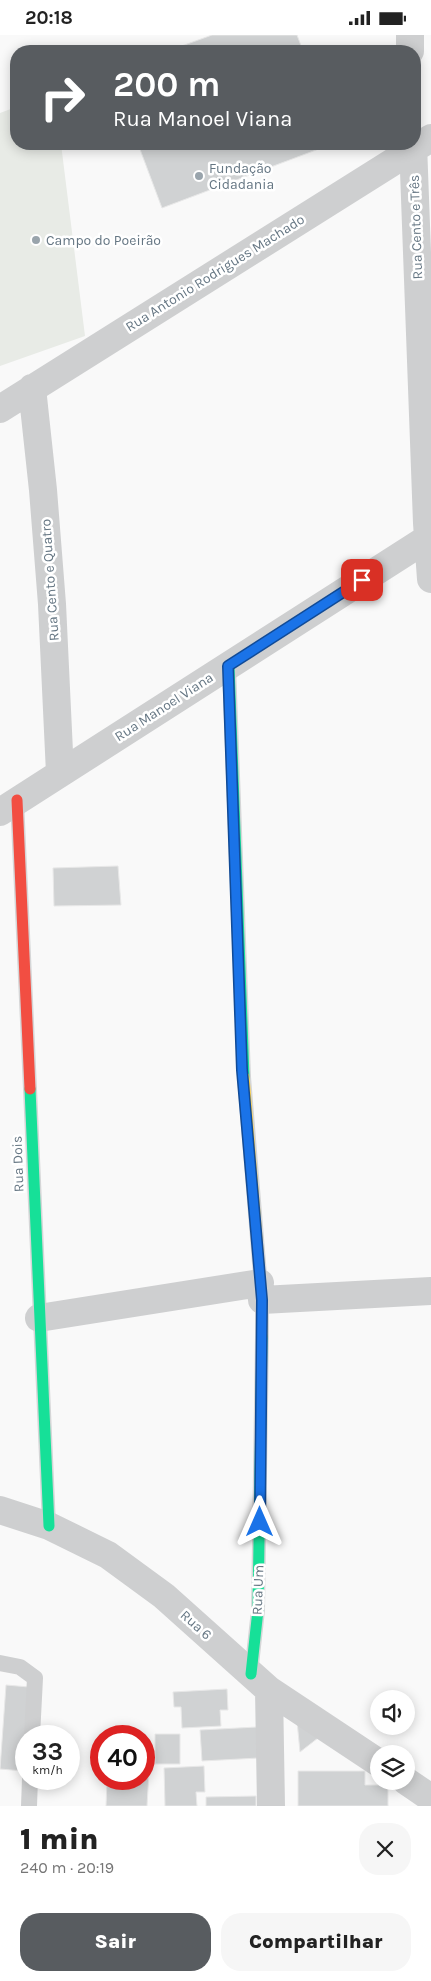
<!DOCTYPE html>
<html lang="pt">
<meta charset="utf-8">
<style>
:root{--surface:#fff;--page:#f6f6f6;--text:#222;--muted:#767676;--accent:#585c60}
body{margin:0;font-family:Karla,sans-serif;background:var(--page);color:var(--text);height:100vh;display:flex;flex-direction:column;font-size:19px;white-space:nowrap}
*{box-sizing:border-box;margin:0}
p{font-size:16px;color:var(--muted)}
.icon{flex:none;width:28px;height:28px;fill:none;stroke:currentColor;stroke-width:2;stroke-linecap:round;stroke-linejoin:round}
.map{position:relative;height:1771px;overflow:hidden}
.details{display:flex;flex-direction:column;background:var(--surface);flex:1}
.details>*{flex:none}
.top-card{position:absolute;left:10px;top:10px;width:411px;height:105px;border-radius:20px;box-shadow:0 2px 12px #0003;background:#585c60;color:#fff;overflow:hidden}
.buttons{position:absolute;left:370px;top:1655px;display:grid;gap:10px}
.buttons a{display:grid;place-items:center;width:45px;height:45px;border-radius:50%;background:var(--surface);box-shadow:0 2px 12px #0003;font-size:25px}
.speed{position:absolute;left:15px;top:1690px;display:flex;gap:10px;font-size:25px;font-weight:700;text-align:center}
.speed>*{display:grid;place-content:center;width:65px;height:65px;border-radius:50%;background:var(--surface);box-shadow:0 2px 12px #0003;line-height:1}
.speed small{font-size:12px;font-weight:400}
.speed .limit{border:8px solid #d22;background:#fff;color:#111}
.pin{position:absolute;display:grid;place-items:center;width:42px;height:42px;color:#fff;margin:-21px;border-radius:10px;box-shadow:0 2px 8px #0006}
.me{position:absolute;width:55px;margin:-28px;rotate:0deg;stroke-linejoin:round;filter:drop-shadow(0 0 4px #0008)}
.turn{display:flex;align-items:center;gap:18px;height:105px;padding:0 20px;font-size:22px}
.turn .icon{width:65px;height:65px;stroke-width:2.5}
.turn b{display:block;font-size:35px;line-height:42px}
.round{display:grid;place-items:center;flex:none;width:52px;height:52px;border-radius:20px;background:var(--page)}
.summary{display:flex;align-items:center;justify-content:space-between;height:85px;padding:0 20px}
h1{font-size:30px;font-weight:800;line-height:38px}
.button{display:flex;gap:10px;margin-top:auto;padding:10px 20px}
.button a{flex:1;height:58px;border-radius:20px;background:var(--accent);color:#fff;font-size:20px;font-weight:800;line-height:58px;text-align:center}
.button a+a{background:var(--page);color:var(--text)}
.status{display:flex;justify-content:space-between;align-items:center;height:35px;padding:0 25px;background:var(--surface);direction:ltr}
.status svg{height:14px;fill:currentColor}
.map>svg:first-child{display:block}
.green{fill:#e8ebe6}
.building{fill:#d0d2d3;stroke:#e8e8e8}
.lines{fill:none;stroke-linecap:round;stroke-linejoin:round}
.fast-casing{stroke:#d5d6d7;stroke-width:14}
.slow-casing{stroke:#d5d6d7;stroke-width:14}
.jam-casing{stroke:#d5d6d7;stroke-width:14}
.lane{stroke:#cecfd0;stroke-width:16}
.street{stroke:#cecfd0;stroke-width:28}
.fast{stroke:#16e098;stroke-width:11}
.slow{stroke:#ffcf43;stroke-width:11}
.jam{stroke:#f24e42;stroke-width:11}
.route-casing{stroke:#114b97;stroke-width:12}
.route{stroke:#1a73e8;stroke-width:9}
.poi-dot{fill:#99a4ac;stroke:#fff;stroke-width:2}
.labels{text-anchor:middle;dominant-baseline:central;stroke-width:5;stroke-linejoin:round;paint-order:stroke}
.poi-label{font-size:14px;fill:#657683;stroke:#fff;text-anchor:start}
.street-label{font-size:14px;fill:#657683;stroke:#fff}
</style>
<div class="status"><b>20:18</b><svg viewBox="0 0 49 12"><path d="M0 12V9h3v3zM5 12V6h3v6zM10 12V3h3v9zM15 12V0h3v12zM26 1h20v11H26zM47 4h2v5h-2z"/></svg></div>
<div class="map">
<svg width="431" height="1771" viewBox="0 0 431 1771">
<rect width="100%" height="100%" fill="#f9f9f9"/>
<path class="green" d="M16,72v37h45l24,192 -85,30v-253z"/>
<path class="building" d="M212,0h85l6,16h-135z
M138,109h194l-170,64z
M118,831l3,39 -67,1 -1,-38z
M6,1650l23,2 -6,84 -23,-2z
M227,1654l1,21h-8l1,16 -39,2 -1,-21h-7l-1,-15z
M297,1686l21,17 -18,14z
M257,1692l2,31 -57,3 -2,-31z
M155,1699h25v30h-25z
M204,1731l1,26h-9l1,14h-32l-1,-38z
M298,1736h67v14h23v21h-90z
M144,1737h5l-2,34h-41l1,-27h37z
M256,1761v10h-50v-9z"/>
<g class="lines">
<g class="fast-casing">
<path id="fast" d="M229,631l15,411
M30,1054l19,437
M251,1639l7,-64 4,-274"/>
</g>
<g class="slow-casing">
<path id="slow" d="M244,1042l18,223v36"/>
</g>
<g class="jam-casing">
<path id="jam" d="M17,765l13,289"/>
</g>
<path class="lane" d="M0,1628l20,4 15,11 -3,58
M29,1771l1,-27"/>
<path class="street" d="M410,0v16
M413,109l14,379 4,56
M32,353l11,102 9,114 8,169
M0,374l431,-271
M0,777l428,-274
M262,1265l169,-9
M39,1283l221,-35
M0,1475l49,16 59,29 56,41 105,94 110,73
M269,1655l2,116
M406,1746l25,17"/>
<use href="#fast" class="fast"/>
<use href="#slow" class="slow"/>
<use href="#jam" class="jam"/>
</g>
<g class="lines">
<g class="route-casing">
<path id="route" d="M260,1487l2,-222 -20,-230 -14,-404 134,-86"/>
</g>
<use href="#route" class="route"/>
</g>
<g class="poi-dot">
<circle cx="199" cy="141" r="5"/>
<circle cx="36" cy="205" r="5"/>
</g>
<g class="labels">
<g class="poi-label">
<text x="209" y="133">Fundação<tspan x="209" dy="16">Cidadania</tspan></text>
<text x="46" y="205">Campo do Poeirão</text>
</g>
<g class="street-label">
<text transform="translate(416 192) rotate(-92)">Rua Cento e Três</text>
<text transform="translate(215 238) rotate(-32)">Rua Antonio Rodrigues Machado</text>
<text transform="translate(50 545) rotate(-94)">Rua Cento e Quatro</text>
<text transform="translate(164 672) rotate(-33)">Rua Manoel Viana</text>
<text transform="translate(18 1129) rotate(-92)">Rua Dois</text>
<text transform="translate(258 1555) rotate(-88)">Rua Um</text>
<text transform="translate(196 1590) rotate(42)">Rua 6</text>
</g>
</g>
</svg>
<div class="buttons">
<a><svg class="icon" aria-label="sound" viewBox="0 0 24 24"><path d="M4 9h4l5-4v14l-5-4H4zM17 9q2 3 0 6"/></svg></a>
<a><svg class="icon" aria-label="layers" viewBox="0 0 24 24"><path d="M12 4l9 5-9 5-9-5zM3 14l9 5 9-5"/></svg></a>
</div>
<div class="speed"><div>33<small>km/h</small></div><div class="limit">40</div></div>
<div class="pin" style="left:362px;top:545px;background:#d93025"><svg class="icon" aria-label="arrive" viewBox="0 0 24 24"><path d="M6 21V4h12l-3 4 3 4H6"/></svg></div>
<svg class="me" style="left:260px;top:1487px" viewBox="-20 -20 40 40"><path d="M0-17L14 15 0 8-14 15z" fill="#1a73e8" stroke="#fff" stroke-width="4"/></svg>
<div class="top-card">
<div class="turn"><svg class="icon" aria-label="right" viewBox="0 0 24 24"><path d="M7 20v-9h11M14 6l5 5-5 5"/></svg><div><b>200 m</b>Rua Manoel Viana</div></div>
</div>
</div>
<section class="details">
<div class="summary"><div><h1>1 min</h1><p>240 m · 20:19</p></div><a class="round"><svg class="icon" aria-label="close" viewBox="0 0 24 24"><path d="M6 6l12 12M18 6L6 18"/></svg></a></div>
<div class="button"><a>Sair</a><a>Compartilhar</a></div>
</section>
